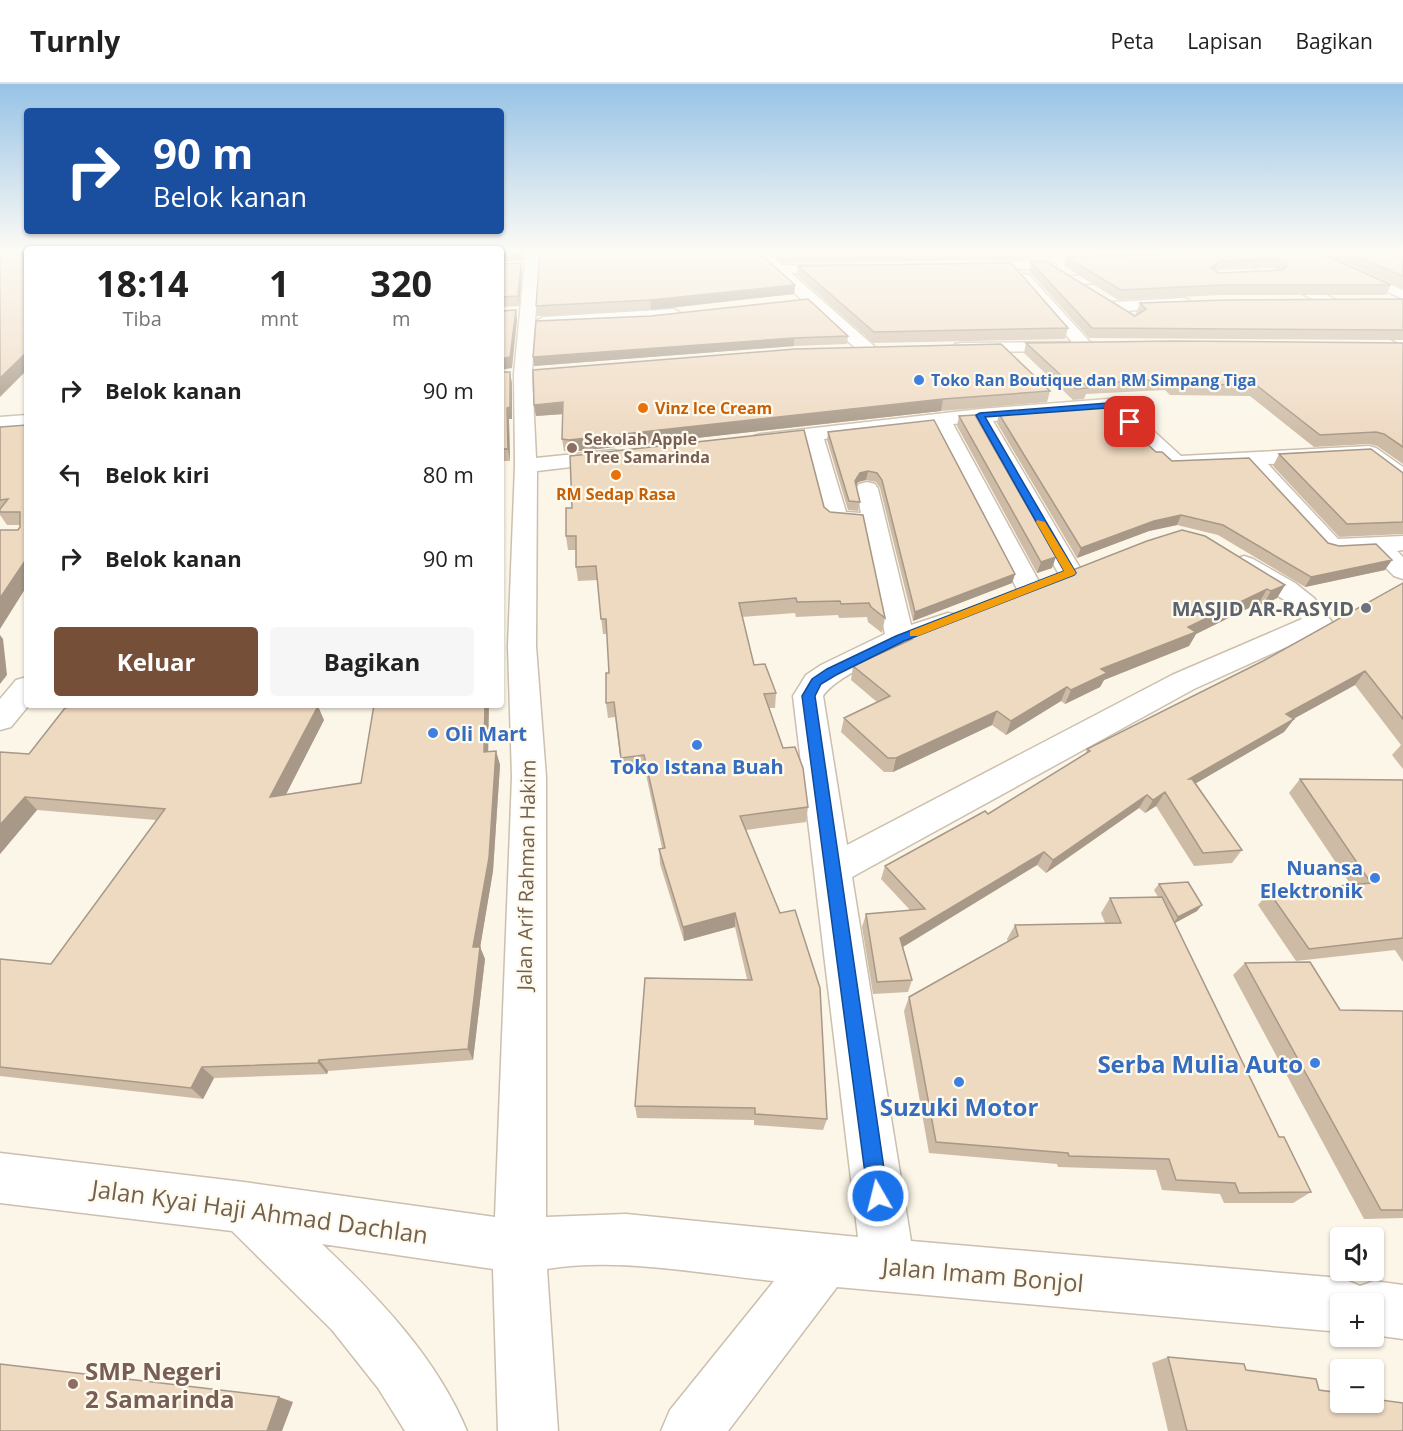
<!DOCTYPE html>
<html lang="id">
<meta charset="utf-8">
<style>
:root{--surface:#fff;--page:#f6f6f6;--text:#222;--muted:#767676;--line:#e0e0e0;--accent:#764f39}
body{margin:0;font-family:"Open Sans",sans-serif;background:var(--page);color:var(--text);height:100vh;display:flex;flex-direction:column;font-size:22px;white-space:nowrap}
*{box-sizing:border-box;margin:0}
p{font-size:20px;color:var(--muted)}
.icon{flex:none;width:33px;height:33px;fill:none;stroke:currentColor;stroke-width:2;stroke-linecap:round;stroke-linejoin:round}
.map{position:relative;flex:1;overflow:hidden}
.sheet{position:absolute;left:24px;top:162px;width:480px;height:462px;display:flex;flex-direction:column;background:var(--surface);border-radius:6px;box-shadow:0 2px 4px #0004}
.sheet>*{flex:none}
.banner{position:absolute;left:24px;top:24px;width:480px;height:126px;border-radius:6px;box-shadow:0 2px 4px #0004;background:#1a4fa0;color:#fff;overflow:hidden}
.buttons{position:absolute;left:1330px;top:1143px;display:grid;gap:12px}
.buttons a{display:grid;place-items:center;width:54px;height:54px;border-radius:6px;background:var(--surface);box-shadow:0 2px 4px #0004;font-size:30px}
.pin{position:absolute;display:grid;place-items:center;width:51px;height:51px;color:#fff;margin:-26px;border-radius:12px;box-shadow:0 3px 9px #0006}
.me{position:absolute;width:66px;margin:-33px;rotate:352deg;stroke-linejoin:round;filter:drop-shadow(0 0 4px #0008)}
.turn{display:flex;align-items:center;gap:21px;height:126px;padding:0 30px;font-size:27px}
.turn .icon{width:78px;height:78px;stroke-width:2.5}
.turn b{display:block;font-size:42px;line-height:51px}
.eta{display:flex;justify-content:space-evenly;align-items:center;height:102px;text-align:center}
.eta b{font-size:36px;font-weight:700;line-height:42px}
.primary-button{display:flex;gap:12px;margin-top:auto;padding:12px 30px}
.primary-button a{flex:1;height:69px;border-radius:6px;background:var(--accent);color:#fff;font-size:24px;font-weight:700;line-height:69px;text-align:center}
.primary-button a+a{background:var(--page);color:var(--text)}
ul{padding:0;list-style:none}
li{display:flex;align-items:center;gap:18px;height:84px;padding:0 30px}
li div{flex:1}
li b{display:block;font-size:22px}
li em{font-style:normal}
header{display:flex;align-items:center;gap:36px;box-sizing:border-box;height:84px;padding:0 30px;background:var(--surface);border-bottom:2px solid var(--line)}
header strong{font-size:28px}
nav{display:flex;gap:33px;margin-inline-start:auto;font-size:21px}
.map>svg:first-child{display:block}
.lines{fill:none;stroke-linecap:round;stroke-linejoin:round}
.minor-casing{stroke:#ccbfae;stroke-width:3}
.minor{fill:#fff;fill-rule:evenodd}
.wall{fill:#cdbba6;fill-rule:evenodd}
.shaded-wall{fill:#a79887}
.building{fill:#eed9c1;stroke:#a79887;stroke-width:1.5;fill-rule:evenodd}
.route{fill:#1a73e8;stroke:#114b97;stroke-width:1.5}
.slow{fill:#f59e0b}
.shop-dot{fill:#3f7fe0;stroke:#fefaee;stroke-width:2}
.food-dot{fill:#e8710a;stroke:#fefaee;stroke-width:2}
.education-dot{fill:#8d6e63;stroke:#fefaee;stroke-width:2}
.worship-dot{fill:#6b7280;stroke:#fefaee;stroke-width:2}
.labels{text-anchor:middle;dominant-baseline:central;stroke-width:4.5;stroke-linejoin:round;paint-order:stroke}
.far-shop-label{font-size:16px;font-weight:bold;fill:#366cbe;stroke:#fefaee;text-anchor:start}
.far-food-label{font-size:16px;font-weight:bold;fill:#c56008;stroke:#fefaee;text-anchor:start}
.far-education-label{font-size:16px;font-weight:bold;fill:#785e54;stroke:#fefaee;text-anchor:start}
.worship-label{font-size:20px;font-weight:bold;fill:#5b616d;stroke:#fefaee;text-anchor:end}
.shop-label{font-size:20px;font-weight:bold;fill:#366cbe;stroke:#fefaee;text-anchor:start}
.street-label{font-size:20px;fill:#73604e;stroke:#fefaee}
.near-shop-label{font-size:24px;font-weight:bold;fill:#366cbe;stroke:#fefaee;text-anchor:end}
.near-street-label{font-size:24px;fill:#73604e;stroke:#fefaee}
.near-education-label{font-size:24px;font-weight:bold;fill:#785e54;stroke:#fefaee;text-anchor:start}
</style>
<header>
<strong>Turnly</strong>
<nav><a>Peta</a><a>Lapisan</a><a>Bagikan</a></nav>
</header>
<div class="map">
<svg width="1403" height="1347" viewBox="0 0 1403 1347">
<rect width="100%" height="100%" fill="#fbf6e8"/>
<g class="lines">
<g class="minor-casing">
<path id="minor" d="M526,167h14l-5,71 8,-5 131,-8 8,5 -8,5 -131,8 -8,-5 -3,52 4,84 78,-8 7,2 4,4 -4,4 -7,2 -77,9 -1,175 10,131v440l80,-3 232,23 -65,-541 13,-21 15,-10 64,-31 -22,-107 -35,-3 -4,-5 -20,-78 -43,5 -7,-2 -3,-4 3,-4 7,-2 219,-25 128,-10 16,5 57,52 188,-10 7,2 27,19v18l-8,-2 -31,-24 -96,5 70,75 65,-3v14l-6,1 6,6v22l-9,-3 -24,-24 -38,2 -9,-2 -78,-87 -69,4 -8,-1 -58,-56 -117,9 90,152 -4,5 -9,3 -9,-3 -87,-156 -21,2 90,165 -4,6 -9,2 -9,-2 -4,-6 -82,-163 -111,13 22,73 15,1 -5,-24 3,-5 8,-2 8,2 3,5 33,136 37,-12 10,2 4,6 -4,6c-31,11 -118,43 -135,69l24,149 325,-170 130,-56 -16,-18 -51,-32 -4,-5 4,-5 9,-3 9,3 42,24 19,15 18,24 -4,6 -134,61 -342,188 59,364 430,37 19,8 14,-5 29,4v54l-29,-4v-31h-33v28l-504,-45 -109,144h-67l9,-21 104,-129c-72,-7 -155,-24 -227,-12l11,162h-60l-5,-162 -171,-25c57,54 114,113 145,187h-62l-27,-43 -46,-58 -100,-99 -232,-28v-50l244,29 251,35 17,-440 -4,-131 7,-180 -1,-92z
M751,167h15l15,14h67l2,3 -2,3 -5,1 -52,1 83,73 3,4 -3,4h-12l-91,-82z
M1229,167h16l34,20 124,63v11l-134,-68z
M1297,167h18l88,39v9z
M1049,177l7,4 -2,3 -85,2 -7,-4 7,-4z
M1024,190l5,1 62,68 2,4 -2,4 -136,1 -2,-4 2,-4 6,-1 111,-1 -55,-64z
M1131,191l7,4 -2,3 -64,2 -7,-4 7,-4z
M1184,214l5,2 3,3 -3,3 -75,6 -8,-5 8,-5z
M27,331v12l-27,2v-12z
M27,593l2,28 -18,22 -11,3v-31l16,-19z"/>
</g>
<use href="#minor" class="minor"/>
</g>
<path class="wall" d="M769,167h388l-118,2 -6,1 -1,5 -250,4z
M1247,167h69l75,34 -5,10h-166l-102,5 -54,-34 2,-9 184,-4zM1274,184l7,2 -62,3 -5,-3z
M1320,167h66l17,7v30z
M1389,167h14v7z
M1031,178l104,54 3,-2 -2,-1 4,-10 263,-4v41l-314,-2 -60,-67z
M501,180l21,8 -3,34 -18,1z
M798,182l270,62 -3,11 -192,4 -76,-68z
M795,201l-1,9 -143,16 -114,6 -1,-10z
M536,237l312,15 -1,8 -53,2 -260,20z
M1026,259h377v121l-26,-18 -8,-2 -55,3 -64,-51 -80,-1 -5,-5 -79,4 -2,5 -11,1 -49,-47z
M501,288l11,11v36h-3l1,42h-9z
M1050,307l-3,11 -106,9 -371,41 -6,-1 -2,-12 1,-25 -27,2 -2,-11z
M999,330l157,38 172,91 57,27 -80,17 -87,-52 -41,-10 -28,6 -72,27 -80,-135z
M959,332l93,152 -15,5 -80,-147z
M27,341v161l-9,-56 2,-3v-2h-13l-7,-10v-88z
M828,348l187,142 -3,9 -99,38 -33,-133 -4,-6 -10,-2 -8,2 -2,4 4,16 -2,9 -10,-1 -21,-70z
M1279,370l124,19v61l-64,3 -66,-71z
M824,423l61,111 -3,15 -14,-11 -1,-5 -28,1 -1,-3 -42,2 -1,-4 -53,4 12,48 22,28 -1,15h-6l14,40 25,59 -2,15 -60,8 81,289 -4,11 -69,-5v-5l-117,-2 -2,-12 112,-127 -12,-52 -51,14 -24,-77 -1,-15 3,-1 -17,-78 -23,3 -7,-56 -7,1 -2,-15 3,-30 -2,-39h-4l-6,-54 -19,1 -2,-14v-17h-8l-2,-14z
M1403,499v186l-11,-14 9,-10 -46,-60 -62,34h1l-10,13 -88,51 46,67 -10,13 -38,3 -38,-60 -11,7 -6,-5 -93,65 -9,-8 -134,82 9,33 -4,12 -35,2 -11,-67 4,-13 44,-4 -29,-31 4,-13 103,-52 97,-59 2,-6 176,-88z
M1285,501l-8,13 -14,7 -4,-2 -63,31 -7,12 -85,34 -4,7 -35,17 -4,-3 -55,34 -14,-10 -99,47h-9l-43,-40 3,-14 33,-16 -26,-22 2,-14 53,-24 1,-7z
M324,636l-38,74 75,-11 127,-31 8,-1 4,14 -7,106 -13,76 5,12 -12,101 -145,11 -1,3 -113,4 -11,21 -203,-23v-117l51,5 105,-144 -119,-10 -37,44 29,-100z
M1300,695l103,1v182l-8,-12 -99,11 -38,-56 11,-13 82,-7 -62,-92z
M1159,800l38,27 -22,12 104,214 32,55 -18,11h-69l-4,-9 -58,-4 -6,-20 -98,-3 -1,-3 -128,-11 -25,-142 5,-14 99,-55 -1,-3 8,-14 90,-2 -4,-10 9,-15 48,-1 -4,-7z
M1245,879l95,47 63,1v207l-39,1 -131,-244z
M1168,1273l78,13 157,61h-235l-16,-68z"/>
<path class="shaded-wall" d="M525,167l-2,9 -22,2v-9z
M1034,167h5v2l-6,1z
M1219,177l-4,9 -9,7 4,-9z
M521,179l1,9 -3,34 -1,-10z
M795,201l-1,9 -143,16 -1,-10z
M516,226l1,10 -5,48 -11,2v-11z
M794,254v8l-260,20 -1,-9z
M27,268v18l-27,27v-19z
M510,288l2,11v36h-3l1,42 -2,-12 -1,-41z
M943,315l-2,12 -371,41 -1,-12z
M563,318l1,12 -28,2 -2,-11z
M868,387l-2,9 -8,2 -4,7 1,-8 5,-8z
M1181,431l-4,10 -28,6 -72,27 4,-10 73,-27z
M1056,473l-4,11 -15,5 4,-11z
M27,474v28l-27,43v-31z
M1392,476l-7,10 -80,17 6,-10z
M1015,490l-3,9 -99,38 2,-9z
M1285,501l-8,13 -14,7 8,-14z
M1267,505l-8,14 -63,31 -7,12 -85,34 -4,7 -35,17 6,-14 30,-21z
M0,551l3,4 4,36 -7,9z
M1365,587l-10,14 -78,43 9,-14z
M1067,603l-6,14 -55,34 5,-14z
M485,621h4l-1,61 -4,-14z
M318,622l6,14 -46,90 -8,-13z
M997,627l-5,14 -99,47 3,-14z
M1294,635l-10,13 -103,60 8,-13z
M496,667l4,14 -7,106 -15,89 -5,-13z
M1165,708l-9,14 -11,7 8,-13z
M1147,711l-8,13 -93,65 7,-13z
M25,713l12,13 -37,44v-29z
M1044,768l-7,13 -141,86 4,-13z
M1202,821l-5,6 -24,13 5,-7z
M735,829v14l-51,14 -1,-14z
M480,863l5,12 -12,101 -5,-11z
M319,976l9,11 -1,3 -9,-11z
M202,983l12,11 -11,21 -12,-11z
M279,1313l14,5 -11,29h-15z"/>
<path class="building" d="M0,167h27v101l-27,26z
M501,167h21l-21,2z
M540,167h217l38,34 -145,15 -114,6z
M779,167h189l-186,3z
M1255,167h61l75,34h-167l-103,5 -55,-33 188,-5zM1278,175l7,2 2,5 -4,4 -64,3 -9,-5 9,-7z
M1344,167h42l17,7v18z
M1031,178h16l88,54 11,-7 -6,-6 84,-3 179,-1v31l-311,-2z
M521,179l-3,33 -17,1v-33z
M1011,179l57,65 -194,4 -76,-66z
M808,215l40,37 -54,2 -261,19 3,-36 115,-5z
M516,226l-6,47 -9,2v-48z
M1175,257l228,2v104l-19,-13 -8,-2 -56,3 -64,-50 -82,-1 -5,-5 -85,5 4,4 -12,1 -50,-46z
M1001,260l49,47 -107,8 -374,41 -7,-1 1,-37 -29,3 -1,-35 262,-21z
M501,288h9v35l-3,1 1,41h-7z
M1105,322l51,46h6l10,9 77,-3 79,85 11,3 37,-2 16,16 -81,17 -88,-52 -42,-10 -27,6 -73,27 -82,-134z
M975,331l81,142 -15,5 -82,-146z
M934,336l81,154 -100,38 -33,-132 -5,-7 -9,-2 -8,2 -5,8 5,21 -11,-1 -21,-69z
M27,341v133l-27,40v-68h18l2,-3v-15h-20v-3l8,-10 -8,1v-73z
M804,346l20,77 6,5 33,3 22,103 -14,-11 -2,-4 -28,1 -1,-3 -43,1 -1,-4 -57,5 15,62 11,-1 11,29 -12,1 19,54 12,-1 8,21 5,39 -68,9 40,97 15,-3 25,78 7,131 -72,-5v-6l-120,-2 10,-128 107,2 -17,-67 -52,14 -24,-78 6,-1 -21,-93 -23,3 -7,-56 -8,1v-30h3l-3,-54h-5l-5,-53 -20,1v-31h-10v-28h6l-2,-52z
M1371,365l32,24v49l-56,2 -68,-70z
M1182,446l23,6 80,49 -14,6 -4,-2 -79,38 8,5 -95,37 6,4 -36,17 -4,-3 -56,34 -14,-10 -101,47h-8l-44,-40 46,-22 -37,-30 59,-27 -5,-4 240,-94z
M1403,499v136l-38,-48 -79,43 8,5 -105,60h3l50,71 -39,3 -38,-61 -12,8 -6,-5 -94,65 -9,-8 -144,86 12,42 -35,2 -11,-68 59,-5 -40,-43 100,-55 3,3 102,-63 -3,-2 176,-88z
M71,621h198l49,1 -48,91 91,-14 13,-78h111l-1,47 12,-1 -7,107 -16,89h7l-12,102 -149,11 -1,3 -116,4 -11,21 -191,-21v-108l51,5 114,-155 -140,-12 -25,28v-73l29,2 36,-46 5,-1z
M1300,695l103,1v158l-94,11 -40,-57 102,-9z
M1188,798l14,23 -24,12 -19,-33z
M1162,813l117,240h5l27,55 -72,1 -4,-10 -59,-3 -7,-21 -100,-3 -1,-3 -132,-11 -27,-145 109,-61 -3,-11 106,-2 -11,-25z
M1310,878l30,48 63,1v199h-22l-136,-247z
M1168,1273l76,7 2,6 70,9 3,11 22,3v9h33v-3l29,4v28h-216z
M0,1280l279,33 -12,34h-267z"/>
<linearGradient id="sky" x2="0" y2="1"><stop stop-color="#97c3e6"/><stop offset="0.47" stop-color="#fdfbf5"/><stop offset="1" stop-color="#fdfbf5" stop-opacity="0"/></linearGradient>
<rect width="1403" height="356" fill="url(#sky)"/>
<path class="route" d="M1108,319l11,4 14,13v3h-6l-13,-13 -7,-2 -122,9 91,156 -2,2 -170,66 -68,34 -15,9 -6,12 73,500 -3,8 -7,3 -7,-3 -3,-8 -66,-500 10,-17 15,-10 69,-33 168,-65 -88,-156 4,-2z"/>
<path class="slow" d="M1037,436l8,2 31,51 -2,2 -156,61h-8v-5l154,-60 -28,-49z"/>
<g class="shop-dot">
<circle cx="919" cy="296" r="6"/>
<circle cx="433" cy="649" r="6"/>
<circle cx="697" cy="661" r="6"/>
<circle cx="1375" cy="794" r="6"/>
<circle cx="1315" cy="979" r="6"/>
<circle cx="959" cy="998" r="6"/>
</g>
<g class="food-dot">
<circle cx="643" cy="324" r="6"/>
<circle cx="616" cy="391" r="6"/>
</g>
<g class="education-dot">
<circle cx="572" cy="364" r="6"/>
<circle cx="73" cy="1300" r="6"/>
</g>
<circle class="worship-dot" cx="1366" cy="524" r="6"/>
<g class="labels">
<g class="far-shop-label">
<text x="931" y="296">Toko Ran Boutique dan RM Simpang Tiga</text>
</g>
<g class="far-food-label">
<text x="655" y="324">Vinz Ice Cream</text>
<text x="616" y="410" text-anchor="middle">RM Sedap Rasa</text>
</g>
<g class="far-education-label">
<text x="584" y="355">Sekolah Apple<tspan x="584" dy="18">Tree Samarinda</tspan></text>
</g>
<g class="worship-label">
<text x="1354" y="524">MASJID AR-RASYID</text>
</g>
<g class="shop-label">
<text x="445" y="649">Oli Mart</text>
<text x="697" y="682" text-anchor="middle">Toko Istana Buah</text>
<text x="1363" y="783" text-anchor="end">Nuansa<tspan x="1363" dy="23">Elektronik</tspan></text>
</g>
<g class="street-label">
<text transform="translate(526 791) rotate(-89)">Jalan Arif Rahman Hakim</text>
</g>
<g class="near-shop-label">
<text x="1303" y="979">Serba Mulia Auto</text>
<text x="959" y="1022" text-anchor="middle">Suzuki Motor</text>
</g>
<g class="near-street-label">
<text transform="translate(260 1127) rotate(8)">Jalan Kyai Haji Ahmad Dachlan</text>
<text transform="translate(983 1190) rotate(5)">Jalan Imam Bonjol</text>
</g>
<g class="near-education-label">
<text x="85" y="1286">SMP Negeri<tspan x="85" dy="28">2 Samarinda</tspan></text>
</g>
</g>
</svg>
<div class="buttons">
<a><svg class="icon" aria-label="sound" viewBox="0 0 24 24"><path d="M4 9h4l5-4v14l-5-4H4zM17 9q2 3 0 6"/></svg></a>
<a>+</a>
<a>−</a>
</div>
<div class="pin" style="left:1130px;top:338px;background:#d93025"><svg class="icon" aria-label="arrive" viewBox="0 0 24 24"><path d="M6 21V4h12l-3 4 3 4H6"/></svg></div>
<svg class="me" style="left:878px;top:1112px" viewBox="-20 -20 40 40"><circle r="17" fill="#1a73e8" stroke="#fff" stroke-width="3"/><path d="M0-11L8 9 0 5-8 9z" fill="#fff"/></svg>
<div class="banner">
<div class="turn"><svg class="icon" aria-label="right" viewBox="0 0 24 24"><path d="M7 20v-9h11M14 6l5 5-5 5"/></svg><div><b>90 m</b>Belok kanan</div></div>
</div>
<section class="sheet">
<div class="eta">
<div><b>18:14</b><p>Tiba</p></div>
<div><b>1</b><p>mnt</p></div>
<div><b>320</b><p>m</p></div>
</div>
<ul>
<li><svg class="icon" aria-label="right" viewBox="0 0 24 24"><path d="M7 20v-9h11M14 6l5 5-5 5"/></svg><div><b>Belok kanan</b></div><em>90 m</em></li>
<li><svg class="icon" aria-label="left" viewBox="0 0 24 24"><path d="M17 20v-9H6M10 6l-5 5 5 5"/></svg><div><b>Belok kiri</b></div><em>80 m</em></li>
<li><svg class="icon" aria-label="right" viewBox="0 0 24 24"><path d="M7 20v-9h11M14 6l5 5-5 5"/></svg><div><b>Belok kanan</b></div><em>90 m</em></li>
</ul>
<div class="primary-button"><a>Keluar</a><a>Bagikan</a></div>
</section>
</div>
